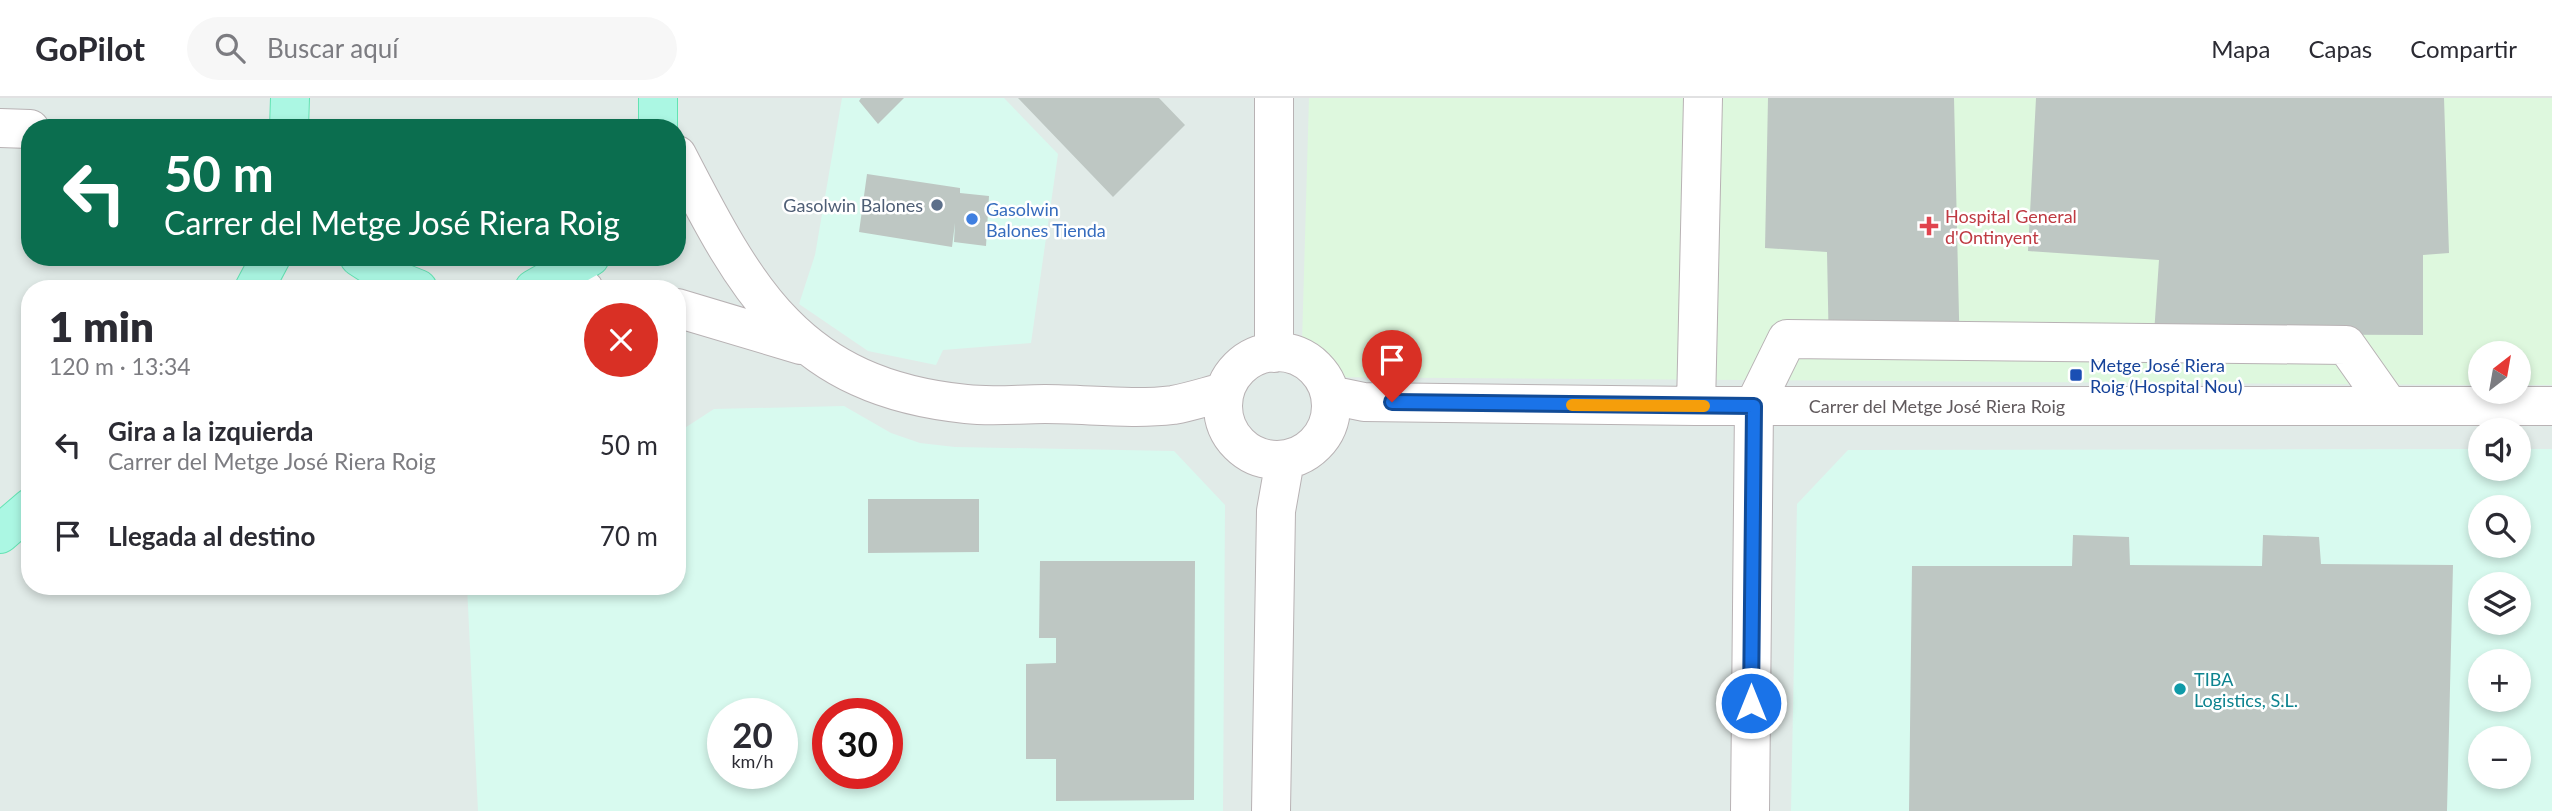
<!DOCTYPE html>
<html lang="es">
<meta charset="utf-8">
<style>
:root{--surface:#fff;--page:#f7f7f7;--text:#2b2b33;--muted:#7c7c81;--line:#e1e1e2}
body{margin:0;font-family:Lato,sans-serif;background:var(--page);color:var(--text);height:100vh;display:flex;flex-direction:column;font-size:26px;white-space:nowrap}
*{box-sizing:border-box;margin:0}
p{font-size:23px;color:var(--muted)}
.icon{flex:none;width:38px;height:38px;fill:none;stroke:currentColor;stroke-width:2;stroke-linecap:round;stroke-linejoin:round}
.map{position:relative;flex:1;overflow:hidden}
.drawer{position:absolute;left:21px;top:182px;width:665px;height:315px;display:flex;flex-direction:column;background:var(--surface);border-radius:28px;box-shadow:0 4px 10px #0003}
.drawer>*{flex:none}
.guide{position:absolute;left:21px;top:21px;width:665px;height:147px;border-radius:28px;box-shadow:0 4px 10px #0003;background:#0b6e4f;color:#fff;overflow:hidden}
.needle{width:46px;rotate:31deg}
.fabs{position:absolute;left:2468px;top:243px;display:grid;gap:14px}
.fabs a{display:grid;place-items:center;width:63px;height:63px;border-radius:50%;background:var(--surface);box-shadow:0 4px 10px #0003;font-size:35px}
.speed{position:absolute;left:707px;top:600px;display:flex;gap:14px;font-size:35px;font-weight:700;text-align:center}
.speed>*{display:grid;place-content:center;width:91px;height:91px;border-radius:50%;background:var(--surface);box-shadow:0 4px 10px #0003;line-height:1}
.speed small{font-size:18px;font-weight:400}
.speed .limit{border:10px solid #d22;background:#fff;color:#111}
.pin{position:absolute;display:grid;place-items:center;width:60px;height:60px;color:#fff;margin:-72px -30px;border-radius:50% 50% 50% 0;rotate:-45deg;box-shadow:0 0 7px #0007}
.pin .icon{rotate:45deg}
.me{position:absolute;width:77px;margin:-38px;rotate:0deg;stroke-linejoin:round;filter:drop-shadow(0 0 5px #0008)}
.turn{display:flex;align-items:center;gap:24px;height:147px;padding:0 28px;font-size:32px}
.turn .icon{width:91px;height:91px;stroke-width:2.5}
.turn b{display:block;font-size:49px;line-height:60px}
.round{display:grid;place-items:center;flex:none;width:74px;height:74px;border-radius:37px;background:var(--page)}
.headline{display:flex;align-items:center;justify-content:space-between;height:119px;padding:0 28px}
h1{font-size:42px;font-weight:800;line-height:52px}
ul{padding:0;list-style:none}
li{display:flex;align-items:center;gap:21px;height:91px;padding:0 28px}
li div{flex:1}
li b{display:block;font-size:26px}
li em{font-style:normal}
header{display:flex;align-items:center;gap:42px;box-sizing:border-box;height:98px;padding:0 35px;background:var(--surface);border-bottom:2px solid var(--line)}
header strong{font-size:33px}
nav{display:flex;gap:38px;margin-inline-start:auto;font-size:24px}
.search{width:490px;height:63px;background:var(--page);display:flex;align-items:center;gap:18px;box-sizing:border-box;padding:0 24px;border-radius:38px;color:var(--muted);font-size:26px}
.map>svg:first-child{display:block}
.commercial{fill:#d8faef;fill-rule:evenodd}
.medical{fill:#def8de}
.building{fill:#bec7c3}
.lines{fill:none;stroke-linecap:round;stroke-linejoin:round}
.minor-casing{stroke:#b8b2b4;stroke-width:40}
.major-casing{stroke:#63e3b3;stroke-width:40}
.minor{stroke:#fff;stroke-width:38}
.major{stroke:#abf7e3;stroke-width:38}
.route-casing{stroke:#114b97;stroke-width:18}
.route{stroke:#1a73e8;stroke-width:12}
.slow{stroke:#f59e0b;stroke-width:12}
.service-dot{fill:#5c6f8a;stroke:#fff;stroke-width:2.5}
.shop-dot{fill:#3f7fe0;stroke:#fff;stroke-width:2.5}
.health-dot{fill:#e0444e;stroke:#fff;stroke-width:2.5}
.transit-dot{fill:#1a4fb4;stroke:#fff;stroke-width:2.5}
.culture-dot{fill:#0f9aa8;stroke:#fff;stroke-width:2.5}
.labels{text-anchor:middle;dominant-baseline:central;stroke-width:5;stroke-linejoin:round;paint-order:stroke}
.service-label{font-size:18px;fill:#4e5e75;stroke:#fff;text-anchor:end}
.shop-label{font-size:18px;fill:#366cbe;stroke:#fff;text-anchor:start}
.health-label{font-size:18px;fill:#be3a42;stroke:#fff;text-anchor:start}
.transit-label{font-size:18px;fill:#164399;stroke:#fff;text-anchor:start}
.street-label{font-size:18px;fill:#615a5d;stroke:#fff}
.culture-label{font-size:18px;fill:#0d838f;stroke:#fff;text-anchor:start}
</style>
<header>
<strong>GoPilot</strong>
<div class="search"><svg class="icon" aria-label="search" viewBox="0 0 24 24"><circle cx="10" cy="10" r="6"/><path d="M15 15l6 6"/></svg>Buscar aquí</div>
<nav><a>Mapa</a><a>Capas</a><a>Compartir</a></nav>
</header>
<div class="map">
<svg width="2552" height="713" viewBox="0 0 2552 713">
<rect width="100%" height="100%" fill="#e1ebe8"/>
<path class="commercial" d="M842,0h162l54,56 -27,189 -88,7 -7,15 -68,-14 -69,-47 16,-49z
M844,308l47,27 29,10 35,4 219,4 51,54 -2,306h-745l-11,-225h210v-153l37,-24zM723,616h59v60h-59zM828,616h59v60h-59z
M2480,351v20h38v-20h34v362h-761l6,-307 51,-54zM2480,410h38v38h-38zM2480,486h38v39h-38zM2480,564h38v38h-38zM2480,640h38v39h-38z"/>
<path class="medical" d="M1309,0h1243v287h-34v-31h-38v31l-1179,-8z"/>
<path class="building" d="M861,0h43l-26,26 -19,-23z
M1018,0h141l26,27 -72,72z
M1768,0h186l6,262 -131,-7 -2,-101 -62,-4z
M2036,0h408l5,155 -26,2v80l-269,-1 5,-74 -131,-9z
M867,76l93,14v5l29,3 -3,50 -32,-4 1,-19 -3,24 -93,-15z
M868,401h111v53l-111,1z
M2073,437l56,2 1,28 132,1 1,-31 56,2 2,27 132,1 -6,246h-538l3,-245h160z
M1040,463h155l-1,239 -138,1v-42h-30v-95l30,-1v-25h-17z"/>
<g class="lines">
<g class="minor-casing">
<path id="minor" d="M0,30l30,1
M677,57c70,136 120,232 289,249 26,3 53,0 79,0 42,0 87,6 128,1 17,-3 35,-9 51,-13
M549,185l35,6
M677,210l124,37
M1223 308a54 54 0 1 1 108 0a54 54 0 1 1-108 0Z
M1274,255v-255
M1330,297l34,7 332,4h856
M1696,308l7,-308
M1271,713l5,-300 9,-51
M1750,713l4,-405 33,-67 559,6 43,61"/>
</g>
<g class="major-casing">
<path id="major" d="M289,30l1,-30
M658,30v-30
M359,159l34,22 25,10
M254,191l17,-32
M534,191l56,-32
M0,436l30,-26"/>
</g>
<use href="#minor" class="minor"/>
<use href="#major" class="major"/>
</g>
<g class="lines">
<g class="route-casing">
<path id="route" d="M1392,304l362,4 -3,297"/>
</g>
<use href="#route" class="route"/>
<path class="slow" d="M1572,307l132,1"/>
</g>
<circle class="service-dot" cx="937" cy="107" r="7"/>
<circle class="shop-dot" cx="972" cy="121" r="7"/>
<path class="health-dot" d="M1925.5 117.5h7v7h7v7h-7v7h-7v-7h-7v-7h7z"/>
<rect class="transit-dot" x="2069" y="270" width="14" height="14" rx="3.5"/>
<circle class="culture-dot" cx="2180" cy="591" r="7"/>
<g class="labels">
<g class="service-label">
<text x="923" y="107">Gasolwin Balones</text>
</g>
<g class="shop-label">
<text x="986" y="111">Gasolwin<tspan x="986" dy="21">Balones Tienda</tspan></text>
</g>
<g class="health-label">
<text x="1945" y="118">Hospital General<tspan x="1945" dy="21">d'Ontinyent</tspan></text>
</g>
<g class="transit-label">
<text x="2090" y="267">Metge José Riera<tspan x="2090" dy="21">Roig (Hospital Nou)</tspan></text>
</g>
<g class="street-label">
<text x="1937" y="308">Carrer del Metge José Riera Roig</text>
</g>
<g class="culture-label">
<text x="2194" y="581">TIBA<tspan x="2194" dy="21">Logistics, S.L.</tspan></text>
</g>
</g>
</svg>
<div class="fabs">
<a><svg class="needle" viewBox="-14 -14 28 28"><path d="M0-13l5 13h-10z" fill="#e53935"/><path d="M0 13l5-13h-10z" fill="#7c7c81"/></svg></a>
<a><svg class="icon" aria-label="sound" viewBox="0 0 24 24"><path d="M4 9h4l5-4v14l-5-4H4zM17 9q2 3 0 6"/></svg></a>
<a><svg class="icon" aria-label="search" viewBox="0 0 24 24"><circle cx="10" cy="10" r="6"/><path d="M15 15l6 6"/></svg></a>
<a><svg class="icon" aria-label="layers" viewBox="0 0 24 24"><path d="M12 4l9 5-9 5-9-5zM3 14l9 5 9-5"/></svg></a>
<a>+</a>
<a>−</a>
</div>
<div class="speed"><div>20<small>km/h</small></div><div class="limit">30</div></div>
<div class="pin" style="left:1392px;top:304px;background:#d93025"><svg class="icon" aria-label="arrive" viewBox="0 0 24 24"><path d="M6 21V4h12l-3 4 3 4H6"/></svg></div>
<svg class="me" style="left:1751px;top:605px" viewBox="-20 -20 40 40"><circle r="17" fill="#1a73e8" stroke="#fff" stroke-width="3"/><path d="M0-11L8 9 0 5-8 9z" fill="#fff"/></svg>
<div class="guide">
<div class="turn"><svg class="icon" aria-label="left" viewBox="0 0 24 24"><path d="M17 20v-9H6M10 6l-5 5 5 5"/></svg><div><b>50 m</b>Carrer del Metge José Riera Roig</div></div>
</div>
<section class="drawer">
<div class="headline"><div><h1>1 min</h1><p>120 m · 13:34</p></div><a class="round" style="background:#d93025;color:#fff"><svg class="icon" aria-label="close" viewBox="0 0 24 24"><path d="M6 6l12 12M18 6L6 18"/></svg></a></div>
<ul>
<li><svg class="icon" aria-label="left" viewBox="0 0 24 24"><path d="M17 20v-9H6M10 6l-5 5 5 5"/></svg><div><b>Gira a la izquierda</b><p>Carrer del Metge José Riera Roig</p></div><em>50 m</em></li>
<li><svg class="icon" aria-label="arrive" viewBox="0 0 24 24"><path d="M6 21V4h12l-3 4 3 4H6"/></svg><div><b>Llegada al destino</b></div><em>70 m</em></li>
</ul>
</section>
</div>
